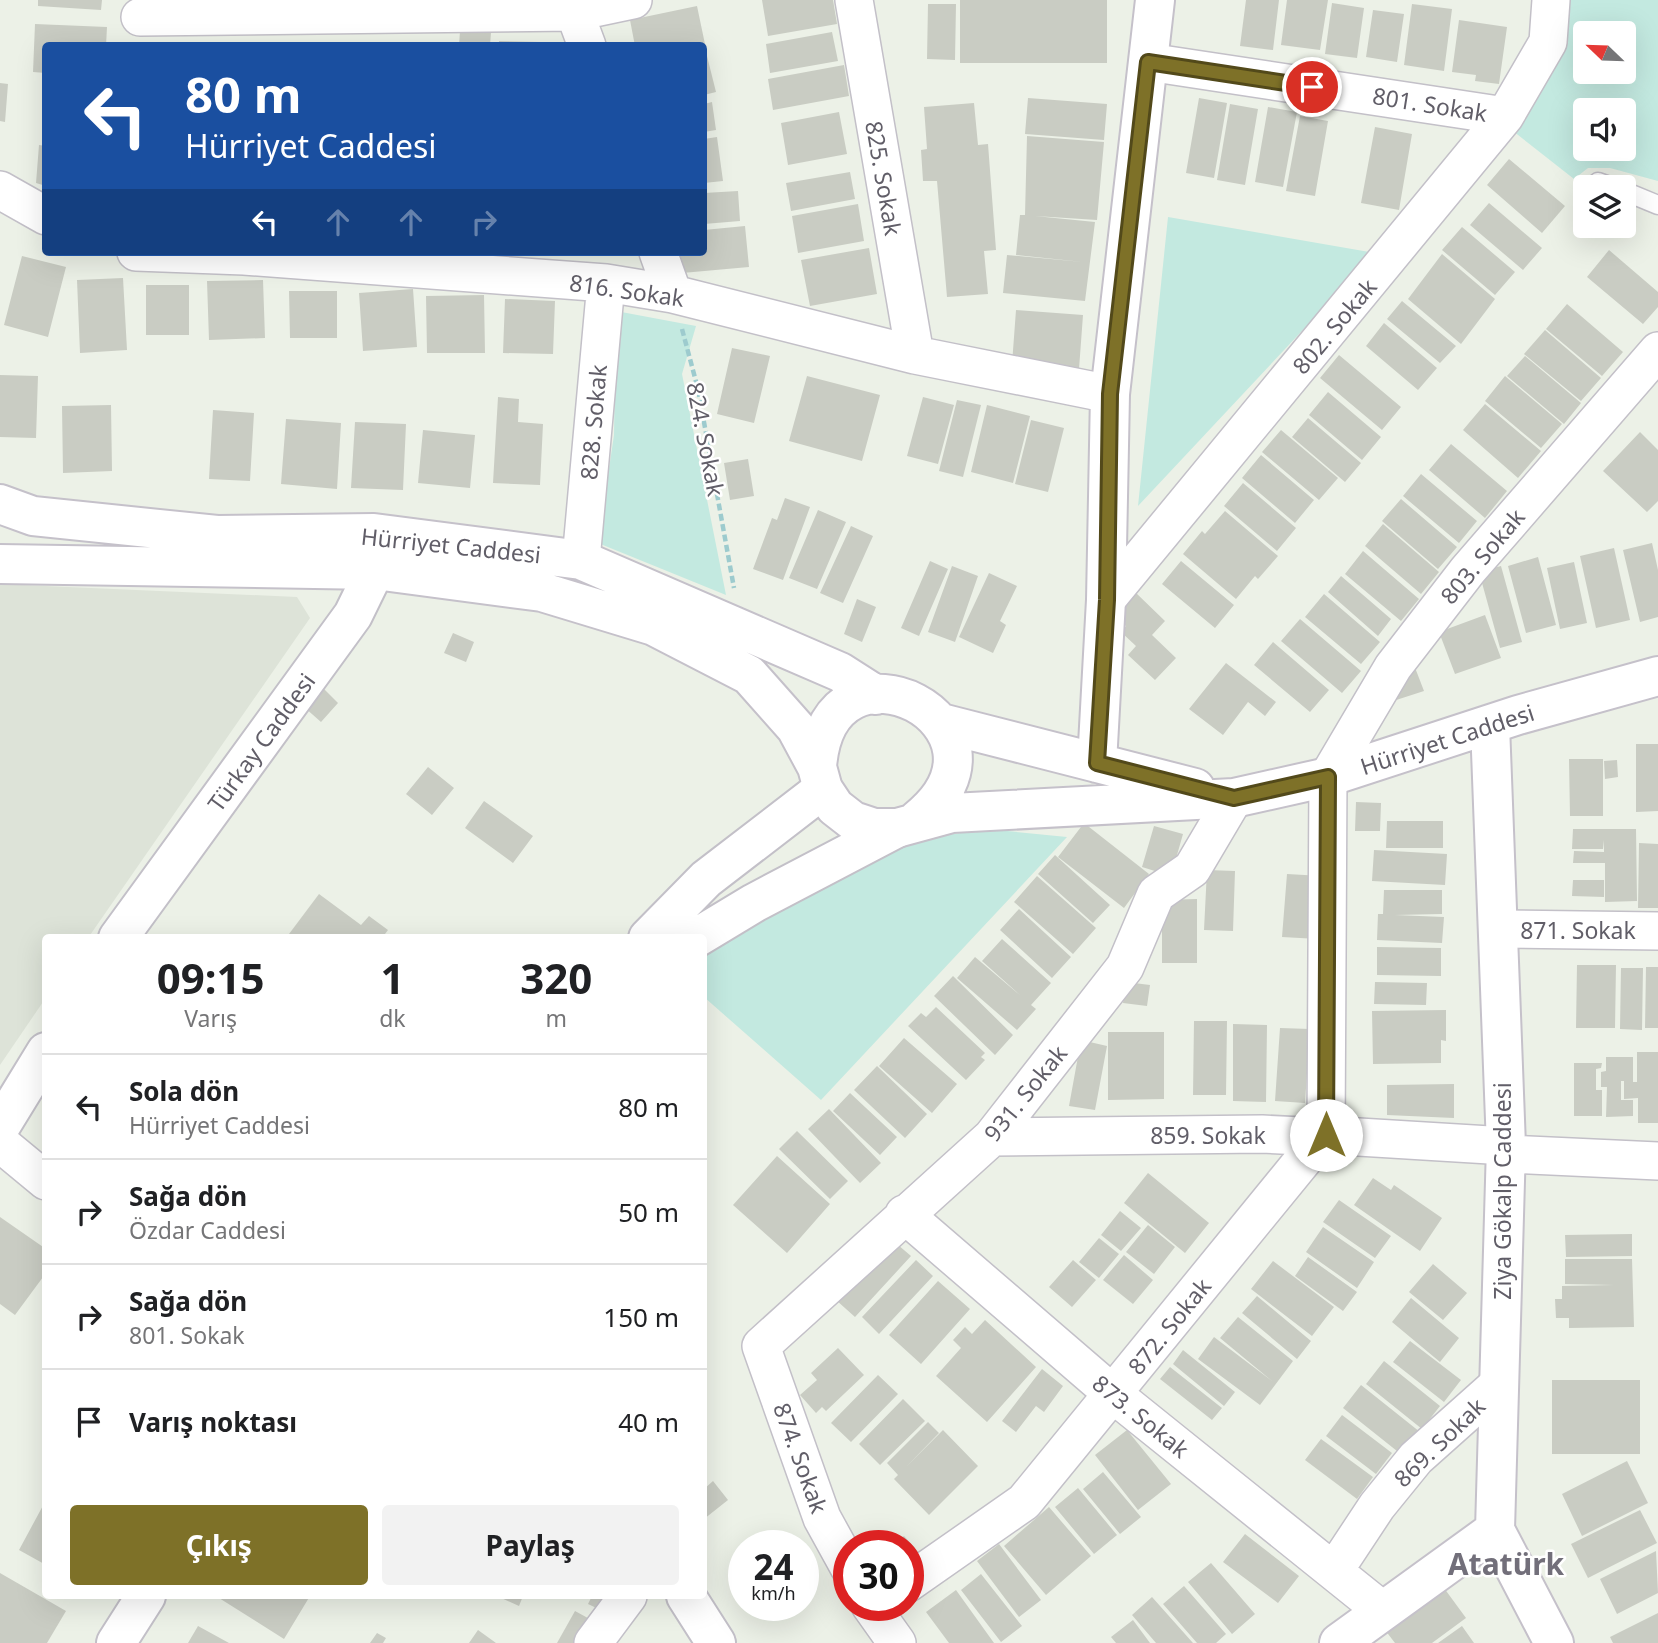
<!DOCTYPE html>
<html lang="tr">
<meta charset="utf-8">
<style>
:root{--surface:#fff;--page:#f2f2f2;--text:#202124;--muted:#757577;--line:#e0e0e0;--accent:#7e7128}
body{margin:0;font-family:"Noto Sans",sans-serif;background:var(--page);color:var(--text);height:100vh;display:flex;flex-direction:column;font-size:26px;white-space:nowrap}
*{box-sizing:border-box;margin:0}
p{font-size:23px;color:var(--muted)}
.icon{flex:none;width:38px;height:38px;fill:none;stroke:currentColor;stroke-width:2;stroke-linecap:round;stroke-linejoin:round}
.map{position:relative;flex:1;overflow:hidden}
.details{position:absolute;left:42px;top:934px;width:665px;height:665px;display:flex;flex-direction:column;background:var(--surface);border-radius:7px;box-shadow:0 7px 28px #0002}
.details>*{flex:none}
.top-card{position:absolute;left:42px;top:42px;width:665px;height:214px;border-radius:7px;box-shadow:0 7px 28px #0002;background:#1a4fa0;color:#fff;overflow:hidden}
.needle{width:46px;rotate:293deg}
.controls{position:absolute;left:1573px;top:21px;display:grid;gap:14px}
.controls a{display:grid;place-items:center;width:63px;height:63px;border-radius:7px;background:var(--surface);box-shadow:0 7px 28px #0002;font-size:35px}
.speed{position:absolute;left:728px;top:1530px;display:flex;gap:14px;font-size:35px;font-weight:700;text-align:center}
.speed>*{display:grid;place-content:center;width:91px;height:91px;border-radius:50%;background:var(--surface);box-shadow:0 7px 28px #0002;line-height:1}
.speed small{font-size:18px;font-weight:400}
.speed .limit{border:10px solid #d22;background:#fff;color:#111}
.pin{position:absolute;display:grid;place-items:center;width:60px;height:60px;color:#fff;margin:-30px;border:4px solid #fff;border-radius:50%;box-shadow:0 2px 7px #0007}
.me{position:absolute;width:77px;margin:-38px;rotate:0deg;stroke-linejoin:round;filter:drop-shadow(0 0 5px #0008)}
.turn{display:flex;align-items:center;gap:24px;height:147px;padding:0 28px;font-size:32px}
.turn .icon{width:91px;height:91px;stroke-width:2.5}
.turn b{display:block;font-size:49px;line-height:60px}
.lanes{display:flex;align-items:center;height:66px;padding:0 28px;background:#0003;justify-content:center;gap:35px;direction:ltr}
.lanes .off{opacity:.35}
.eta{display:flex;justify-content:space-evenly;align-items:center;height:119px;text-align:center}
.eta b{font-size:42px;font-weight:700;line-height:49px}
.button{display:flex;gap:14px;margin-top:auto;padding:14px 28px}
.button a{flex:1;height:80px;border-radius:7px;background:var(--accent);color:#fff;font-size:28px;font-weight:700;line-height:80px;text-align:center}
.button a+a{background:var(--page);color:var(--text)}
ul{padding:0;list-style:none}
li{display:flex;align-items:center;gap:21px;height:105px;padding:0 28px;border-top:2px solid var(--line)}
li div{flex:1}
li b{display:block;font-size:26px}
li em{font-style:normal}
.map>svg:first-child{display:block}
.education{fill:#dde3d8}
.green{fill:#c3e9e0;fill-rule:evenodd}
.building{fill:#c9ccc3}
.lines{fill:none;stroke-linecap:round;stroke-linejoin:round}
.service-casing{stroke:#c3c0c8;stroke-width:21}
.minor-casing{stroke:#c3c0c8;stroke-width:40}
.tertiary-casing{stroke:#c3c0c8;stroke-width:42}
.secondary-casing{stroke:#c5c1ca;stroke-width:42}
.path{stroke:#9dcbce;stroke-width:4.5;stroke-dasharray:7 3.5;stroke-linecap:butt}
.service{stroke:#fff;stroke-width:18}
.minor{stroke:#fff;stroke-width:37}
.tertiary{stroke:#fff;stroke-width:38}
.secondary{stroke:#fff;stroke-width:38}
.route-casing{stroke:#52491a;stroke-width:18}
.route{stroke:#7e7128;stroke-width:12}
.labels{text-anchor:middle;dominant-baseline:central;stroke-width:5;stroke-linejoin:round;paint-order:stroke}
.street-label{font-size:23px;fill:#615e68;stroke:#fff}
.district-label{font-size:30px;font-weight:bold;fill:#726f7a;stroke:#fff}
</style>
<div class="map">
<svg width="1658" height="1643" viewBox="0 0 1658 1643">
<rect width="100%" height="100%" fill="#ecf1e7"/>
<path class="education" d="M0,584l297,13 13,21 -222,320h-42l-1,61 -45,66z"/>
<path class="green" d="M1570,0h88v181l-48,-13h-22l-14,11 -61,-48 55,-111zM1586,33h38v39h-38zM1586,110h38v39h-38z
M1168,217l207,36 -237,253z
M616,311l80,15 -14,48 44,221 -128,-52 16,-108z
M987,829l80,8 -246,263 -117,-103v-42l141,-81 69,-34z"/>
<path class="building" d="M38,0h64l-1,10 -63,-4z
M762,0h71l4,24 -69,12z
M960,0h147v63h-147z
M1246,0h33l-6,50 -33,-4z
M1287,0h41l-8,50 -39,-5z
M1332,3l32,5 -7,50 -32,-4z
M928,4h28l-1,56 -28,-1z
M1412,4l40,5 -8,62 -40,-6z
M697,6l9,43 -2,1v-4h-69l-5,-26z
M1373,10l31,4 -7,48 -31,-5z
M1459,20l48,7 -8,57 -24,-3 1,-6 -24,-3z
M35,24l72,3 -1,19h-60v27l-13,-1z
M460,31l31,1 -1,14h-31z
M832,32l6,29 -68,12 -4,-29z
M499,41l42,1v4h-42z
M302,42h31v4h-31z
M339,43h32v3h-32z
M707,56l9,36 -12,3v-38z
M844,65l5,31 -76,14 -5,-31z
M0,83l8,1 -3,38 -5,-1z
M1028,98l79,6 -3,36 -79,-6z
M1199,98l28,5 -13,75 -28,-5z
M712,102l4,28 -12,2v-28z
M974,103l4,42 10,-1 8,106 -12,1 4,43 -41,3 -10,-116h-14l-2,-31 6,-1 -3,-42z
M1230,104l28,5 -13,76 -28,-5z
M1268,107l29,5 -14,75 -28,-5z
M839,112l8,42 -59,11 -7,-42z
M1300,116l28,5 -13,75 -29,-5z
M1375,127l37,7 -13,76 -38,-7z
M1027,136l77,6 -7,78 -62,-4 60,6 -10,79 -82,-8 4,-38 76,7 -67,-7 4,-40h5z
M717,137l6,44 -19,2v-44z
M39,145l7,1v40l-10,-3z
M1509,159l56,47 -23,27 -55,-48z
M850,172l5,27 -64,12 -5,-28z
M738,191l2,30 -36,3v-31z
M1489,203l53,45 -19,22 -53,-45z
M858,204l6,37 -66,12 -6,-37z
M745,226l4,41 -67,6 -2,-21h24v-22z
M1462,227l53,45 -20,23 -53,-45z
M869,248l8,46 -67,12 -9,-46z
M1609,250l49,42v15l-15,17 -56,-47z
M1442,254l53,45 -34,45 -53,-45z
M22,256l44,11 -18,70 -44,-12z
M123,278l4,72 -47,3 -3,-73z
M263,280l2,58 -56,2 -2,-59z
M146,285h43v50h-43z
M413,289l4,58 -54,4 -4,-58z
M289,291h48v47h-47z
M484,295l1,58h-58l-1,-57z
M505,299l50,2 -2,53 -50,-1z
M1402,301l54,45 -16,17 -53,-44z
M1567,304l56,48 -21,24 -56,-47z
M1016,310l67,5 -4,54 -67,-5z
M1384,323l53,45 -19,22 -52,-44z
M1545,330l56,48 -20,23 -57,-47z
M732,348l38,8 -16,67 -37,-9z
M1339,355l62,52 -19,23 -62,-52z
M1525,356l56,47 -17,21 -57,-48z
M0,375l38,1 -2,62 -36,-1z
M807,376l73,19 -18,66 -73,-20z
M1505,376l57,48 -21,24 -56,-47z
M1328,392l53,45 -19,23 -53,-45z
M498,397l21,2 -1,23 25,2 -3,61 -47,-2z
M923,397l31,8 -16,59 -31,-8z
M957,400l24,5 -18,72 -24,-6z
M1485,404l56,47 -23,27 -55,-48z
M111,405l1,66 -49,2 -1,-67z
M987,405l43,11 -17,67 -42,-11z
M213,410l41,3 -4,68 -41,-2z
M1308,418l53,45 -16,19 -53,-45z
M286,419l55,4 -4,66 -56,-5z
M1031,420l33,8 -16,64 -33,-8z
M355,422l51,2 -3,66 -52,-2z
M423,430l52,5 -5,53 -52,-5z
M1281,430l57,48 -19,22 -57,-48z
M1640,432l18,18v51l-11,11 -44,-41z
M1451,444l56,47 -22,27 -56,-48z
M1261,455l53,45 -19,23 -53,-45z
M748,459l6,37 -24,4 -6,-37z
M1421,474l56,47 -18,22 -56,-47z
M1243,483l53,45 -19,23 -53,-45z
M785,498l25,9 -27,73 -30,-11 19,-51 5,2z
M1401,499l56,48 -19,22 -56,-48z
M818,510l28,12 -29,67 -28,-11z
M1225,511l53,45 -20,23 -3,-3 -19,23 -53,-45 19,-23 3,3z
M1383,524l56,48 -18,22 -56,-48z
M851,526l22,10 -30,67 -23,-10z
M1652,543l6,27v47l-18,5 -17,-72z
M1614,548l16,72 -34,8 -16,-72z
M1363,551l56,48 -18,22 -56,-47z
M1538,557l18,68 -30,8 -18,-67z
M930,561l18,8 -29,67 -18,-8z
M1181,561l53,44 -19,23 -53,-44z
M1574,562l13,61 -27,6 -13,-61z
M952,566l26,10 -23,66 -27,-10z
M1501,566l21,76 -22,6 -21,-76z
M989,573l28,13 -17,35 6,4 -13,28 -34,-16z
M1341,576l50,43 -13,17 -50,-44z
M1135,592l30,29 -13,14 24,23 -21,22 -27,-25 8,-9 -15,-14 5,-6 -12,-11z
M1324,594l56,48 -19,22 -56,-47z
M857,599l19,8 -14,35 -18,-8z
M1485,615l16,43 -46,16 -16,-42z
M1300,619l61,52 -19,22 -61,-52z
M453,633l21,9 -8,20 -22,-9z
M1273,642l56,48 -19,22 -56,-47z
M1226,663l50,39 -11,14 -17,-14 -25,33 -34,-26z
M1414,665l10,26 -34,11z
M322,687l16,16 -17,19 -17,-15z
M1636,744h22v67l-22,1z
M1569,759h34v57h-33z
M1617,760l1,17 -13,2 -1,-18z
M428,767l26,21 -22,27 -26,-21z
M484,801l49,35 -20,27 -48,-35z
M1356,802l25,1 -1,28h-25z
M1387,821h56v27h-57z
M1084,823l65,51 -25,34 -66,-51z
M1154,826l29,8 -12,42 -29,-9z
M1573,829h63l1,72 -32,1v-39h-32l1,-12 30,1v-12l-1,9h-31z
M1639,843l19,1v64h-20z
M1374,850l73,4 -2,31 -73,-4z
M1055,855l55,50 -17,18 -55,-49z
M1207,870l28,1 -2,60 -29,-1z
M1287,874l35,2 -4,63 -36,-2z
M1037,876l59,52 -23,26 -59,-52z
M1573,880h31v17l-32,-1z
M1384,890h58v24l-47,1 49,2 -2,26 -65,-3 1,-26h5z
M319,894l42,31 8,-9 19,14 -6,8h-96z
M1197,899v64h-35v-63z
M1019,909l52,48 -19,21 -52,-48z
M1002,939l49,44 -20,22 5,4 -19,21 -60,-52 18,-21 46,39 -39,-35z
M1377,947l64,1v28l-64,-1z
M1577,965h39l-1,63h-39z
M1646,967h12v61h-13z
M1621,968h22l-1,62 -22,-1z
M953,976l60,59 -18,20 -61,-59z
M1126,982l24,3 -3,21 -24,-3z
M1375,982l52,1 -1,22 -52,-1z
M936,1007l49,46 -4,4 4,3 -19,20 -58,-54 13,-13 5,4z
M1446,1010v31l-5,-1v23l-68,1 -1,-53z
M1194,1021h33l-1,74h-33z
M1233,1024l34,1 -1,77 -33,-1z
M1280,1028l30,1 -5,74 -30,-2z
M1108,1032h56v67l-56,1z
M904,1038l53,46 -25,29 -53,-47z
M1081,1040l26,6 -12,64 -26,-4z
M1637,1052h21v71h-20v-25l-14,1v-18h-3v19h12v16l-27,1 1,-30h-6v-15l5,-1v-14h27v25h4z
M1574,1063h28l-1,5 -5,1v21h6v26h-28z
M877,1066l50,48 -22,24 -51,-48z
M1454,1084v34l-67,-3v-30z
M850,1093l47,44 -17,18 -47,-44z
M829,1109l52,54 -21,20 -52,-54z
M797,1131l51,50 -18,18 -51,-50z
M777,1156l53,48 -43,49 -54,-48z
M1148,1173l61,50 -24,30 -61,-50z
M1373,1178l18,12 3,-5 48,33 -22,33 -66,-46z
M1339,1200l52,36 -16,22 -52,-36z
M1120,1211l21,17 -20,23 -20,-16z
M0,1217l46,32v24l-31,42 -15,-11z
M1148,1225l27,22 -21,27 -28,-22z
M1323,1227l51,35 -17,26 -51,-36z
M1632,1234v22l-66,1 -1,-22z
M1099,1238l20,16 -20,24 -20,-16z
M891,1239l20,17 -56,61 -19,-17z
M1124,1255l29,25 -20,24 -30,-24z
M1308,1257l49,35 -14,19 -48,-35z
M1565,1259h67l2,68 -65,1v-10h-13l-1,-19h7v-13l52,-1 -49,-1z
M916,1260l17,16 -54,58 -17,-17z
M1073,1260l23,20 -24,27 -23,-20z
M1273,1261l61,46 -22,29 -61,-47z
M1433,1264l34,29 -24,27 -34,-28z
M938,1281l32,28 -49,55 -32,-29z
M1257,1296l54,45 -14,18 -55,-46z
M1411,1298l48,40 -19,24 -48,-40z
M1238,1317l55,44 -33,44 -62,-46 16,-22 58,44 -52,-43z
M985,1320l51,47 -49,55 -51,-46 25,-28 -8,-8 12,-13 7,7z
M1410,1341l51,39 -17,22 -51,-40z
M838,1348l26,27 -38,36 -4,-4 -6,6 -16,-18 17,-15 -6,-7z
M1183,1350l52,42 -11,14 -51,-42z
M1384,1361l56,45 -18,23 -56,-45z
M1170,1367l52,41 -10,12 -52,-41z
M1042,1369l21,17 -19,26 -8,-6 -20,26 -14,-11z
M878,1375l20,19 -47,48 -20,-19z
M1552,1380h88v74h-88z
M1361,1385l59,47 -18,23 -59,-47z
M903,1399l22,22 -45,44 -21,-21z
M1342,1415l50,38 -16,21 -50,-38z
M928,1422l11,11 -33,34 37,-37 35,36 -49,49 -35,-36 4,-4 -11,-12z
M1127,1430l44,54 -33,26 -43,-55z
M1321,1439l52,38 -16,22 -52,-39z
M1627,1461l21,42 -66,33 -20,-42z
M1103,1472l38,45 -21,17 -37,-45z
M713,1481l15,19 -24,19v-30z
M1078,1488l39,47 -23,19 -39,-47z
M46,1500v65l-27,-15z
M1049,1507l42,49 -45,39 -42,-49z
M1640,1510l17,33 -69,35 -17,-34z
M1245,1534l54,42 -21,27 -55,-41z
M904,1536l17,19 -13,11v-21h-15z
M999,1544l42,56 -22,17 -42,-56z
M1656,1551l2,42 -41,21 -17,-35z
M1211,1563l44,51 -23,20 -44,-52z
M0,1573l66,38 -19,32h-47z
M981,1574l41,52 -21,16 -40,-52z
M1184,1586l42,48 -10,9h-19l-34,-39z
M1444,1588l22,30 -34,25h-37l-10,-13z
M956,1590l38,53h-45l-23,-31z
M220,1596h90l-26,43 -65,-41z
M497,1596h26l-4,10z
M592,1596h26l-9,18 -21,-10z
M1152,1597l41,46h-37l-24,-28z
M575,1611l22,12 -10,20h-30z
M1658,1613v30h-45l-3,-6z
M1133,1620l17,23h-34l-5,-6z
M198,1626l31,17h-41z
M1462,1626l12,17h-36z
M478,1630l18,13h-27z
M377,1633l9,5 -3,5h-13z"/>
<g class="lines">
<g class="service-casing">
<path id="service" d="M1598,182l14,5
M1624,191l34,14"/>
</g>
<g class="minor-casing">
<path id="minor" d="M570,0l17,46
M854,0l61,355
M140,17l436,-5 57,-12
M1148,62l357,54
M0,190l46,26
M136,252l108,4 362,27 67,11 242,61 195,39
M658,252l15,42
M581,560l25,-277
M1106,600l399,-484 43,-74 3,-42
M1498,929l160,2
M1326,1135l2,-358 65,-110 75,-97 190,-219
M992,1137l270,-3 60,3 4,-2 180,11
M0,1143l46,38
M1506,1154l152,7
M904,1214l209,180 270,217
M849,1567l-27,-49 -61,-172 231,-209 133,-170 31,-73 36,-25 42,-71
M1334,1571l43,-65 39,-48 83,-74
M908,1583l116,-81 298,-365
M870,1605l27,38
M593,1643l35,-47"/>
</g>
<g class="tertiary-casing">
<path id="tertiary" d="M118,938l235,-323 22,-45 -1,-31
M648,938l58,-59 117,-90
M696,938l58,-35 143,-75
M0,1127l46,-75
M686,1596l30,47
M116,1643l30,-47"/>
</g>
<g class="secondary-casing">
<path id="secondary" d="M0,504l33,12 184,19 157,-2 207,27 259,112 36,23
M0,564l375,6 167,22 112,34 95,49 47,53 21,39 6,22 12,18 18,14 21,7h23l55,-15 282,-15 94,-21 190,-62 140,-39
M941,723l254,65
M1490,725l16,421 -11,384 59,113
M1097,763l9,-163 4,-206 45,-394
M817,767c11,-148 217,-41 100,53
M1339,1643l156,-113"/>
</g>
<path class="path" d="M682,329l16,60 36,199"/>
<use href="#service" class="service"/>
<use href="#minor" class="minor"/>
<use href="#tertiary" class="tertiary"/>
<use href="#secondary" class="secondary"/>
</g>
<g class="lines">
<g class="route-casing">
<path id="route" d="M1312,87l-164,-25 -38,332 -3,206 -10,163 137,35 94,-21 -2,358"/>
</g>
<use href="#route" class="route"/>
</g>
<g class="labels">
<g class="street-label">
<text transform="translate(1430 104) rotate(9)">801. Sokak</text>
<text transform="translate(884 178) rotate(80)">825. Sokak</text>
<text transform="translate(627 290) rotate(8)">816. Sokak</text>
<text transform="translate(1334 326) rotate(-50)">802. Sokak</text>
<text transform="translate(593 422) rotate(-85)">828. Sokak</text>
<text transform="translate(706 439) rotate(79)">824. Sokak</text>
<text transform="translate(451 545) rotate(6)">Hürriyet Caddesi</text>
<text transform="translate(1482 556) rotate(-50)">803. Sokak</text>
<text transform="translate(1447 739) rotate(-18)">Hürriyet Caddesi</text>
<text transform="translate(261 742) rotate(-54)">Türkay Caddesi</text>
<text x="1578" y="930">871. Sokak</text>
<text transform="translate(1025 1093) rotate(-51)">931. Sokak</text>
<text x="1208" y="1135">859. Sokak</text>
<text transform="translate(1502 1191) rotate(-90)">Ziya Gökalp Caddesi</text>
<text transform="translate(1169 1326) rotate(-51)">872. Sokak</text>
<text transform="translate(1141 1416) rotate(39)">873. Sokak</text>
<text transform="translate(1439 1442) rotate(-44)">869. Sokak</text>
<text transform="translate(801 1458) rotate(70)">874. Sokak</text>
</g>
<g class="district-label">
<text x="1506" y="1563">Atatürk</text>
</g>
</g>
</svg>
<div class="controls">
<a><svg class="needle" viewBox="-14 -14 28 28"><path d="M0-13l5 13h-10z" fill="#e53935"/><path d="M0 13l5-13h-10z" fill="#757577"/></svg></a>
<a><svg class="icon" aria-label="sound" viewBox="0 0 24 24"><path d="M4 9h4l5-4v14l-5-4H4zM17 9q2 3 0 6"/></svg></a>
<a><svg class="icon" aria-label="layers" viewBox="0 0 24 24"><path d="M12 4l9 5-9 5-9-5zM3 14l9 5 9-5"/></svg></a>
</div>
<div class="speed"><div>24<small>km/h</small></div><div class="limit">30</div></div>
<div class="pin" style="left:1312px;top:87px;background:#d93025"><svg class="icon" aria-label="arrive" viewBox="0 0 24 24"><path d="M6 21V4h12l-3 4 3 4H6"/></svg></div>
<svg class="me" style="left:1326px;top:1135px" viewBox="-20 -20 40 40"><circle r="19" fill="#fff"/><path d="M0-13L10 11 0 6-10 11z" fill="#7e7128"/></svg>
<div class="top-card">
<div class="turn"><svg class="icon" aria-label="left" viewBox="0 0 24 24"><path d="M17 20v-9H6M10 6l-5 5 5 5"/></svg><div><b>80 m</b>Hürriyet Caddesi</div></div>
<div class="lanes"><svg class="icon" aria-label="left" viewBox="0 0 24 24"><path d="M17 20v-9H6M10 6l-5 5 5 5"/></svg><svg class="icon off" aria-label="ahead" viewBox="0 0 24 24"><path d="M12 20V5M6 11l6-6 6 6"/></svg><svg class="icon off" aria-label="ahead" viewBox="0 0 24 24"><path d="M12 20V5M6 11l6-6 6 6"/></svg><svg class="icon off" aria-label="right" viewBox="0 0 24 24"><path d="M7 20v-9h11M14 6l5 5-5 5"/></svg></div>
</div>
<section class="details">
<div class="eta">
<div><b>09:15</b><p>Varış</p></div>
<div><b>1</b><p>dk</p></div>
<div><b>320</b><p>m</p></div>
</div>
<ul>
<li><svg class="icon" aria-label="left" viewBox="0 0 24 24"><path d="M17 20v-9H6M10 6l-5 5 5 5"/></svg><div><b>Sola dön</b><p>Hürriyet Caddesi</p></div><em>80 m</em></li>
<li><svg class="icon" aria-label="right" viewBox="0 0 24 24"><path d="M7 20v-9h11M14 6l5 5-5 5"/></svg><div><b>Sağa dön</b><p>Özdar Caddesi</p></div><em>50 m</em></li>
<li><svg class="icon" aria-label="right" viewBox="0 0 24 24"><path d="M7 20v-9h11M14 6l5 5-5 5"/></svg><div><b>Sağa dön</b><p>801. Sokak</p></div><em>150 m</em></li>
<li><svg class="icon" aria-label="arrive" viewBox="0 0 24 24"><path d="M6 21V4h12l-3 4 3 4H6"/></svg><div><b>Varış noktası</b></div><em>40 m</em></li>
</ul>
<div class="button"><a>Çıkış</a><a>Paylaş</a></div>
</section>
</div>
